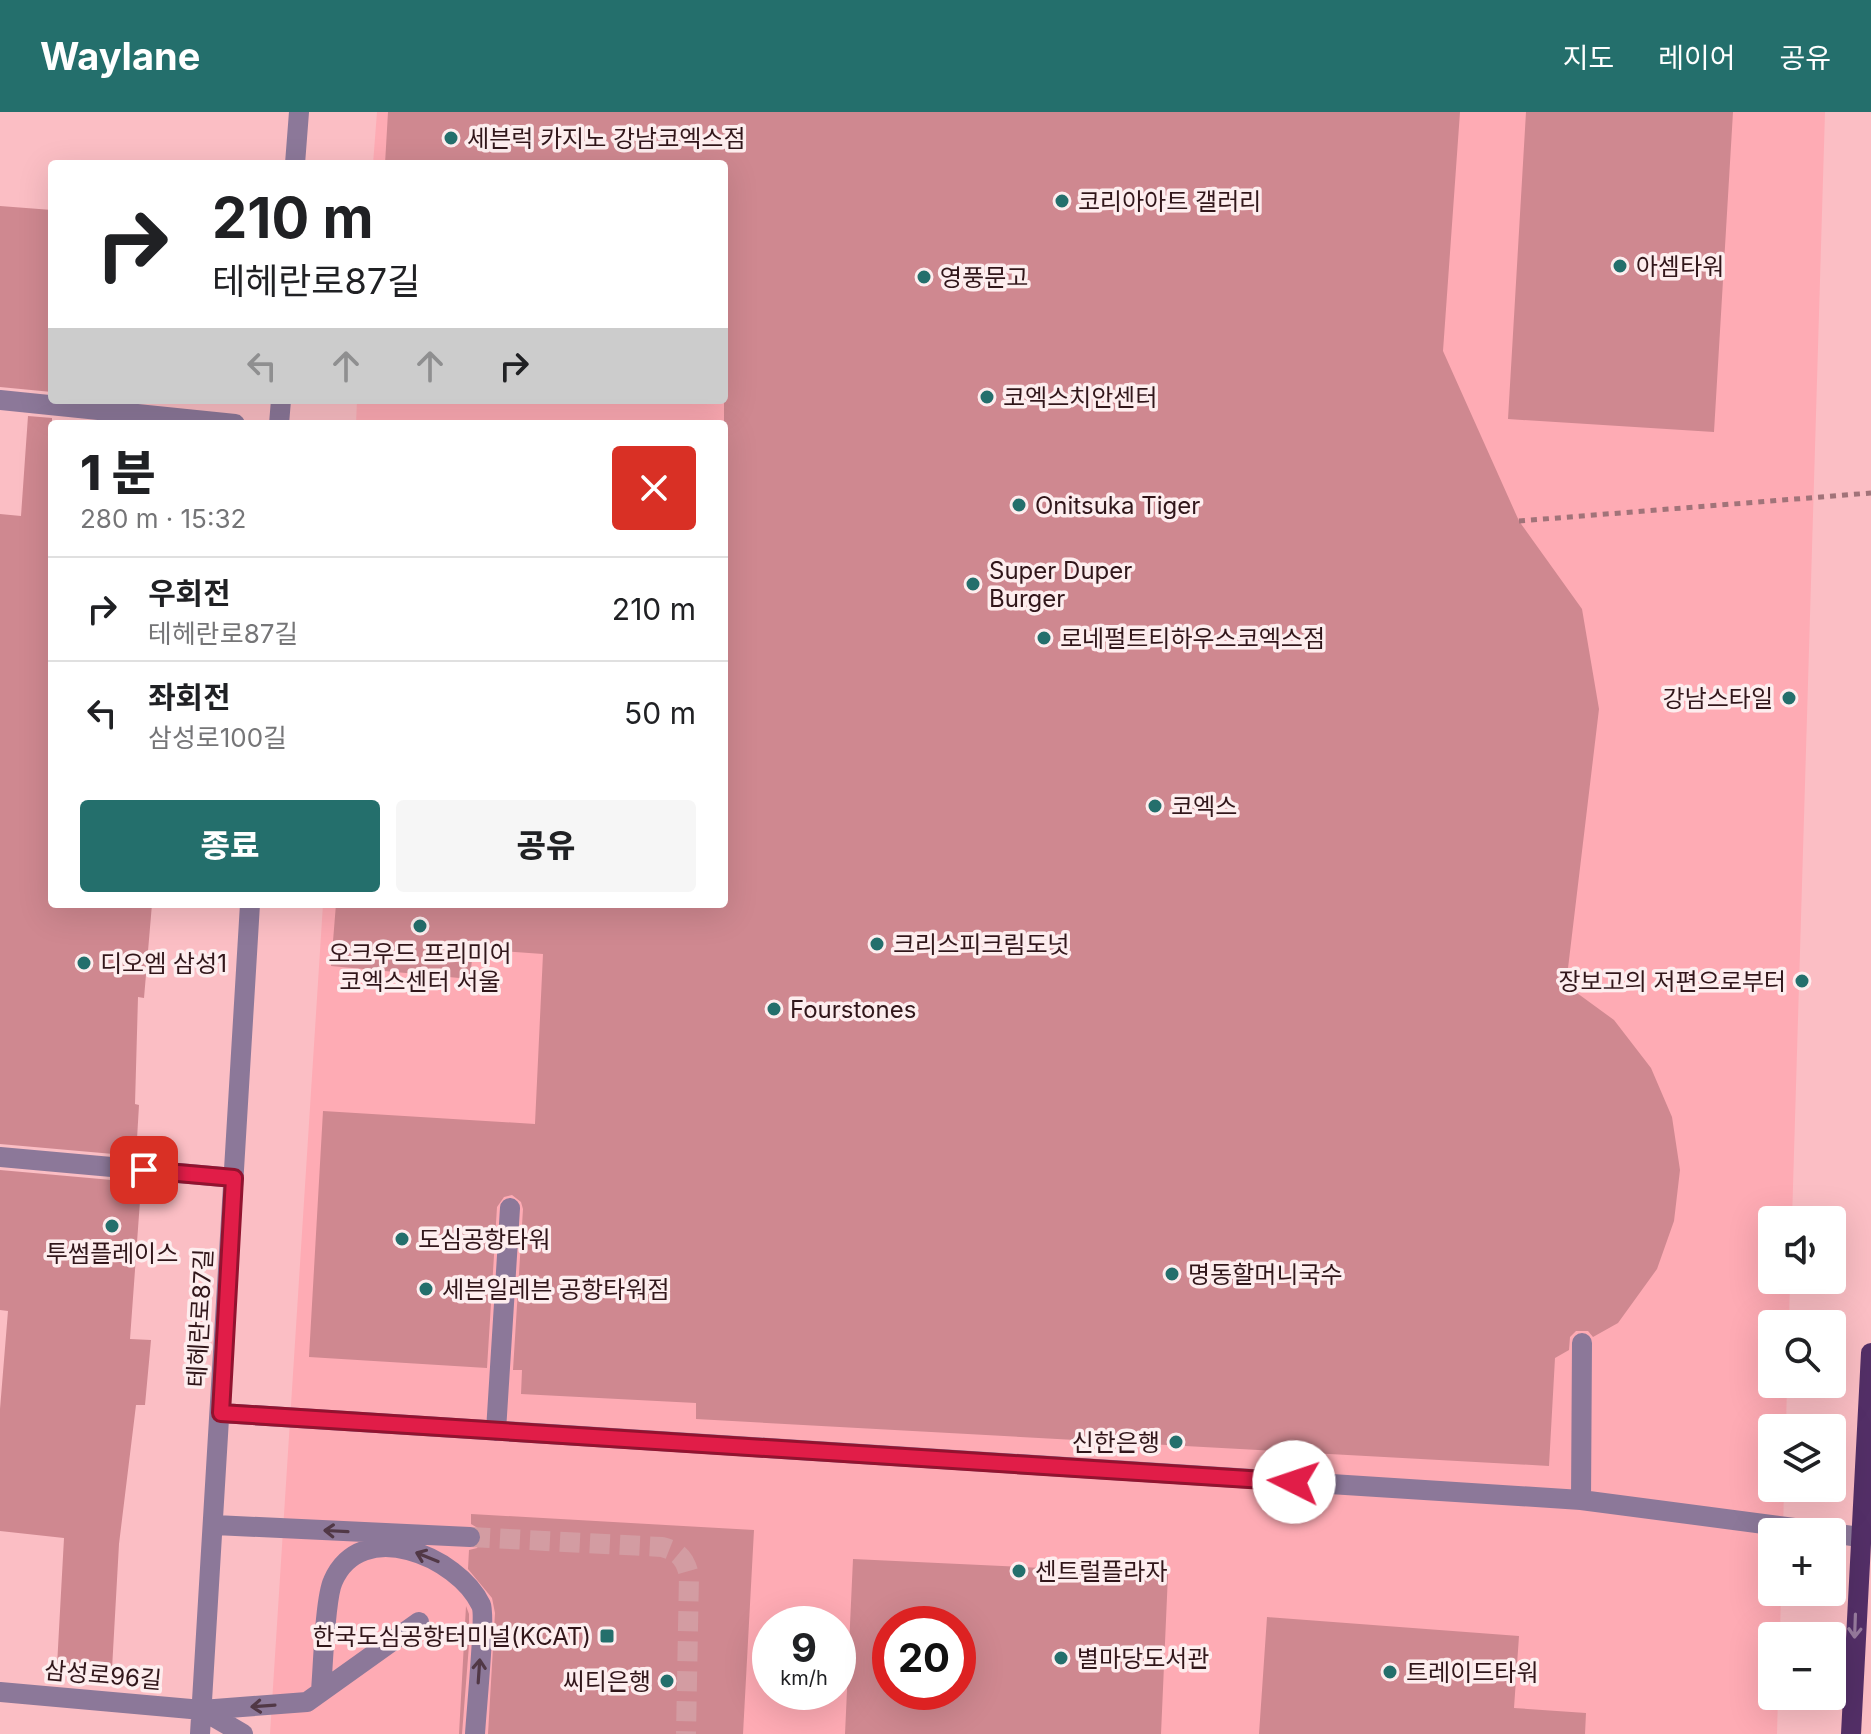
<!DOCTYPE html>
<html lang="ko">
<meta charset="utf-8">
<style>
:root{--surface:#fff;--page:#f6f6f6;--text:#202124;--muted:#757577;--line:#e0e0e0;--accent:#246f6c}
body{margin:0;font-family:Inter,"Noto Sans KR",sans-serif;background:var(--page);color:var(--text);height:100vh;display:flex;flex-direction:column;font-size:30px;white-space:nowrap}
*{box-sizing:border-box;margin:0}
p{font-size:26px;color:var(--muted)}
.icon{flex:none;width:44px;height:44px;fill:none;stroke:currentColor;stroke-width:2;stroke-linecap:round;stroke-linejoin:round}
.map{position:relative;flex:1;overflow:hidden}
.panel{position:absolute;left:48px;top:308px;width:680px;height:488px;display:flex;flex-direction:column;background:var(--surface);border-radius:8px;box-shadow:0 8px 32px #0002}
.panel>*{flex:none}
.guide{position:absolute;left:48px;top:48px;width:680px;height:244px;border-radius:8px;box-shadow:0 8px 32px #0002;background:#fff;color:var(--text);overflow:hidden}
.controls{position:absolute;left:1758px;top:1094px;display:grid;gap:16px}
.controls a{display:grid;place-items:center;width:88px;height:88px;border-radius:8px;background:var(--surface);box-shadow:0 8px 32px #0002;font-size:40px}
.speed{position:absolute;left:752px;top:1494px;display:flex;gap:16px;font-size:40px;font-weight:700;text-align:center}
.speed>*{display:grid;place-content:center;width:104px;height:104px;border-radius:50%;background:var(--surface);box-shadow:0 8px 32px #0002;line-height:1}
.speed small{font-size:20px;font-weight:400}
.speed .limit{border:12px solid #d22;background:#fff;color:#111}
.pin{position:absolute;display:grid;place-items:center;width:68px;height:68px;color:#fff;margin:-34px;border-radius:16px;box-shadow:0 4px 12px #0006}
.me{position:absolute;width:88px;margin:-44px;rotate:274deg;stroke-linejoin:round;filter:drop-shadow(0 0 6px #0008)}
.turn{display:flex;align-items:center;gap:28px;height:168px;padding:0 32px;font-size:36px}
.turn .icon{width:104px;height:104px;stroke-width:2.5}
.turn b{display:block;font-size:56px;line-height:68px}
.lanes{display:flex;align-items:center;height:76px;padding:0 32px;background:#0003;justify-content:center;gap:40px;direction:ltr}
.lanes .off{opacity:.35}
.round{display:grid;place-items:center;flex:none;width:84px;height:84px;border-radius:8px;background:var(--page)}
.head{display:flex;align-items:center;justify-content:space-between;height:136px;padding:0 32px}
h1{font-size:48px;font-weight:800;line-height:60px}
.cta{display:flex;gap:16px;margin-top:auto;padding:16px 32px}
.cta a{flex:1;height:92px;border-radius:8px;background:var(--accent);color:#fff;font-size:32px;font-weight:800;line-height:92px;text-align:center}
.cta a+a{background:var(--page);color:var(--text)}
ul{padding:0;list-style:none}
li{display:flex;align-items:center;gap:24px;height:104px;padding:0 32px;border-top:2px solid var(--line)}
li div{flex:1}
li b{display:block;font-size:30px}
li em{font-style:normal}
header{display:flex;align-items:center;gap:48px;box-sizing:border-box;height:112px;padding:0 40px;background:var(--accent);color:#fff}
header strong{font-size:38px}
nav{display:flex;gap:44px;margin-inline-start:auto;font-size:28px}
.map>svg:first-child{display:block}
.built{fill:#feabb4;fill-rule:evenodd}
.building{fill:#cf8890;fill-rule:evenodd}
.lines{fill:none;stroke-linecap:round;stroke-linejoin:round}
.minor-tunnel{stroke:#d39ca2;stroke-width:20;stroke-dasharray:20 10;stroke-linecap:butt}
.path{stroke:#a17379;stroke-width:5;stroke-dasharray:6 6;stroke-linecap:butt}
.minor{stroke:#8c7899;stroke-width:20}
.major{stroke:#532f67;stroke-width:20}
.oneway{stroke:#513846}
.oneway2{stroke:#977b9d}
.route-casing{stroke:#92132f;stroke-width:20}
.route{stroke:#e11d48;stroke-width:14}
.poi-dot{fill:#246f6c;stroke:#fdedee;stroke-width:3}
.labels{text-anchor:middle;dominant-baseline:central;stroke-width:7;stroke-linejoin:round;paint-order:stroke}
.poi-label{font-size:24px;fill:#31161a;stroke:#fdedee;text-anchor:start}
.street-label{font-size:24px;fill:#31161a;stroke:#fdedee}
</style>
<header>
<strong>Waylane</strong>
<nav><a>지도</a><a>레이어</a><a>공유</a></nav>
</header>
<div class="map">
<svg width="1871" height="1622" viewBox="0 0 1871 1622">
<rect width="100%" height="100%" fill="#fbbec4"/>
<path class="built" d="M377,0h1448l-33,1108h-20v60h18l-1,44h-17v60h15l-1,44h-14v60h12l-1,44h-11v60h9l-1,44h-8v60h6l-1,38h-1507l53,-830h401v-480h-368l1,-24h367v-236h-351zM770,1512h68v68h-68zM890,1512h68v68h-68z"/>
<path class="building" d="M388,0h1072l-17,239 76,170 63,88 17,100 -33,276 48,35 37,48 21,49 8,53 -6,51 -17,48 -39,54 -25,14 -5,-6h-12l-6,6 -1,13 -14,8 -6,108 -853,-47v-16l-175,-9 1,-24h-9l10,-161 -2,-7 -9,-7 -8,2 -7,10 -10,161 -178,-11 14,-246 212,13 8,-170 -70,-5 -3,30 -139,-13 5,-62h388v-740h-339z
M1526,0h207l-19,320 -206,-13z
M0,94l52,4v182l-52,-5z
M28,304l24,2v486h100l-8,94 -6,-1 -3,107 4,1 -3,51 -136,-12v-630l21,2z
M0,1058l134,12 -1,18 7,1 -10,138 21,1 -6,65h-9l-17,139 -7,125 -55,-3 7,-128 -64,-7v-122l8,-98 -8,-1z
M471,1402l283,16 -11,204h-255l7,-121 -3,-15 -24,-29 1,-19 8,-2 6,-10 -2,-8 -10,-6z
M853,1447l315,15 -7,160h-316zM890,1512h68v68h-68z
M466,1494l3,8v31l-7,89h-3z
M1267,1505l252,19 -5,72 72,5 -1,21h-326z"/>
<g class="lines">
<path class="minor-tunnel" d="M470,1425l192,10c16,4 23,11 27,28l-3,159"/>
<path class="path" d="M1519,409l352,-28"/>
<path class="minor" d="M295,52l4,-52
M0,288l235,24
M279,312l2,-24
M0,1045l234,21
M221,1301l1360,87 244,32
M496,1319l14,-223
M1581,1388l1,-157
M215,1413l255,12
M1832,1421l27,4
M321,1579c2,-24 4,-93 12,-110 28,-65 125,-25 148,24 5,10 -5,110 -6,129
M0,1580l202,18 105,-8 112,-80
M202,1598l41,24
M200,1622l50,-830"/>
<path class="major" d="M1851,1622l20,-381"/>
</g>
<defs><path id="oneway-shaft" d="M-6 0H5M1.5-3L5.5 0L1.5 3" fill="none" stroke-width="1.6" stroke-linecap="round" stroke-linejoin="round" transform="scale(2)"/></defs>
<g class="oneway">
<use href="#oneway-shaft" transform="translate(336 1419) rotate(-177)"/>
<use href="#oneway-shaft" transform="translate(427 1445) rotate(-158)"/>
<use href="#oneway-shaft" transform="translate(479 1559) rotate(-86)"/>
<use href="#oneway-shaft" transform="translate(263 1594) rotate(176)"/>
</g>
<use class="oneway2" href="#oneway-shaft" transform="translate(1855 1514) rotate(92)"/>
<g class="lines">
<g class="route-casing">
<path id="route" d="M144,1058l90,8 -13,235 1073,69"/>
</g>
<use href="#route" class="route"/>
</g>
<g class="poi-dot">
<circle cx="451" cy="26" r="8"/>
<circle cx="1062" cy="89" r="8"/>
<circle cx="1620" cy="154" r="8"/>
<circle cx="924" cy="165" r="8"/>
<circle cx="987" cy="285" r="8"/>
<circle cx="1019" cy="393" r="8"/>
<circle cx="973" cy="472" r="8"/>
<circle cx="1044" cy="526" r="8"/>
<circle cx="1789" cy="586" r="8"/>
<circle cx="1155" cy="694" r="8"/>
<circle cx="420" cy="814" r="8"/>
<circle cx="877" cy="832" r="8"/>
<circle cx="84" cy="851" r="8"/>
<circle cx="1802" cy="869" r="8"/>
<circle cx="774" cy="897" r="8"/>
<circle cx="112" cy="1114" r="8"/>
<circle cx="402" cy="1127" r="8"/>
<circle cx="1172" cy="1162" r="8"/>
<circle cx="426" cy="1177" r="8"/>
<circle cx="1176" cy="1330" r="8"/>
<circle cx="1019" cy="1459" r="8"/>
<rect x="599" y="1516" width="16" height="16" rx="4"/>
<circle cx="1061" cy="1546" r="8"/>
<circle cx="1390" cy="1560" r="8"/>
<circle cx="667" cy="1569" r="8"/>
</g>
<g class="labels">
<g class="poi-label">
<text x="467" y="26">세븐럭 카지노 강남코엑스점</text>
<text x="1078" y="89">코리아아트 갤러리</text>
<text x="1636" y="154">아셈타워</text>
<text x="940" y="165">영풍문고</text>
<text x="1003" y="285">코엑스치안센터</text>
<text x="1035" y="393">Onitsuka Tiger</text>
<text x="989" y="458">Super Duper<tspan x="989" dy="28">Burger</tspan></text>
<text x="1060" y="526">로네펄트티하우스코엑스점</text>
<text x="1773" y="586" text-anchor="end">강남스타일</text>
<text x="1171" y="694">코엑스</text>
<text x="893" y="832">크리스피크림도넛</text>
<text x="420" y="841" text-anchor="middle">오크우드 프리미어<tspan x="420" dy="28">코엑스센터 서울</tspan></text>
<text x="100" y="851">디오엠 삼성1</text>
<text x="1786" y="869" text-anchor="end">장보고의 저편으로부터</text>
<text x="790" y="897">Fourstones</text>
<text x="418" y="1127">도심공항타워</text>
<text x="112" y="1141" text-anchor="middle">투썸플레이스</text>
<text x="1188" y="1162">명동할머니국수</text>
<text x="442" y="1177">세븐일레븐 공항타워점</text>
<text x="1160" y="1330" text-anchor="end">신한은행</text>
<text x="1035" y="1459">센트럴플라자</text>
<text x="591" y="1524" text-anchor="end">한국도심공항터미널(KCAT)</text>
<text x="1077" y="1546">별마당도서관</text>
<text x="1406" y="1560">트레이드타워</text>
<text x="651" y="1569" text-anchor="end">씨티은행</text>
</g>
<g class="street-label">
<text transform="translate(200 1206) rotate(-87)">테헤란로87길</text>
<text transform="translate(103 1563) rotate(5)">삼성로96길</text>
</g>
</g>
</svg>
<div class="controls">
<a><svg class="icon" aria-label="sound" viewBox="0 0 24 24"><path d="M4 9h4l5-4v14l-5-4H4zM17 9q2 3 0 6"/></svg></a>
<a><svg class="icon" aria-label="search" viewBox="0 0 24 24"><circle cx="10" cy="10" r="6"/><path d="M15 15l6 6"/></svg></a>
<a><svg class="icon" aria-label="layers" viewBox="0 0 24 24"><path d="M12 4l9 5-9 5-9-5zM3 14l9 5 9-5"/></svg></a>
<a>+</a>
<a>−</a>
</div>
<div class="speed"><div>9<small>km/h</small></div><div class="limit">20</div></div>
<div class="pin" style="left:144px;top:1058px;background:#d93025"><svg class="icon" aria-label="arrive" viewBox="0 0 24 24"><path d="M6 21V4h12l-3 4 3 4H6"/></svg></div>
<svg class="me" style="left:1294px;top:1370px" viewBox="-20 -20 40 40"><circle r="19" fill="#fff"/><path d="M0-13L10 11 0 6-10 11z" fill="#e11d48"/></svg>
<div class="guide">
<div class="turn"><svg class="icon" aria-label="right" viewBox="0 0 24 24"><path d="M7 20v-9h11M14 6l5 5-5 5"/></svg><div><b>210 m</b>테헤란로87길</div></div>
<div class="lanes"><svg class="icon off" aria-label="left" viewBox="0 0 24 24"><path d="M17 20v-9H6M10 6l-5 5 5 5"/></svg><svg class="icon off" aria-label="ahead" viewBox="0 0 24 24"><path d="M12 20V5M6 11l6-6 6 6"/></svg><svg class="icon off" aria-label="ahead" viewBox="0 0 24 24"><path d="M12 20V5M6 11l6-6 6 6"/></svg><svg class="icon" aria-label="right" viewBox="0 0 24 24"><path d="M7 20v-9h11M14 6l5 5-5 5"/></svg></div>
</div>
<section class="panel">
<div class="head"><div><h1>1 분</h1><p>280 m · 15:32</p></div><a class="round" style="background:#d93025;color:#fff"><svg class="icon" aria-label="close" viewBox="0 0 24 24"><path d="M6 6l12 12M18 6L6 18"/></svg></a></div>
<ul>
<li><svg class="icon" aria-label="right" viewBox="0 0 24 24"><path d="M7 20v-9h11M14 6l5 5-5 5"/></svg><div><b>우회전</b><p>테헤란로87길</p></div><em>210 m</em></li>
<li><svg class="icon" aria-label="left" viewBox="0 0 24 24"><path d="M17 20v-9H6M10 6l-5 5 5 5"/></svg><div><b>좌회전</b><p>삼성로100길</p></div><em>50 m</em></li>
</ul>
<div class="cta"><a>종료</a><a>공유</a></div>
</section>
</div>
